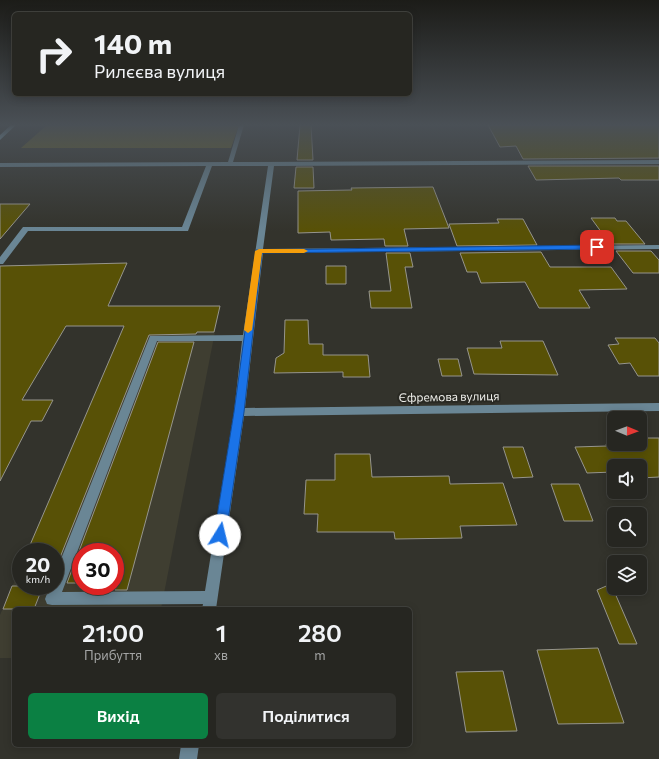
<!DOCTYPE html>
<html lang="uk">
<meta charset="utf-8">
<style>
:root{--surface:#262621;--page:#32322e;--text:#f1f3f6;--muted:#a4a5a5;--line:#42433f;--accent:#0b8043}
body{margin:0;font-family:Commissioner,sans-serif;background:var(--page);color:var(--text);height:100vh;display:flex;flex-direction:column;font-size:15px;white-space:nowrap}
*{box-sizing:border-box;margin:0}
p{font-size:13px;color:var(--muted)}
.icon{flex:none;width:22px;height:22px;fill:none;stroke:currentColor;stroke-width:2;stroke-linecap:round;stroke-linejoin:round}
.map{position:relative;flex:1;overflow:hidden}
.drawer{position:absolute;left:12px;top:607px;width:400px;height:140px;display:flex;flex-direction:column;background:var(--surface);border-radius:6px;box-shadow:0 2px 10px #0003,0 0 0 1px var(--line)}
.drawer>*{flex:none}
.banner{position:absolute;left:12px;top:12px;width:400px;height:84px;border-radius:6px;box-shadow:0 2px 10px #0003,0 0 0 1px var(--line);background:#262621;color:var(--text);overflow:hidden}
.needle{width:26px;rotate:91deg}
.buttons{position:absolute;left:607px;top:411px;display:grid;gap:8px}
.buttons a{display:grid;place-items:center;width:40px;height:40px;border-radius:6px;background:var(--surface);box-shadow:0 2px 10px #0003,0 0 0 1px var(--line);font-size:20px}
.speed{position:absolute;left:12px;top:543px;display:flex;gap:8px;font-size:20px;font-weight:700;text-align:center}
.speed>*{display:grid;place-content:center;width:52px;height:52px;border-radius:50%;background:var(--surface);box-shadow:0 2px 10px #0003,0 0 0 1px var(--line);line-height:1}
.speed small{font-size:10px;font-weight:400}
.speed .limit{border:6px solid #d22;background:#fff;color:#111}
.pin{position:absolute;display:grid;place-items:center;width:34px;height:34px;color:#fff;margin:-17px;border-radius:8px;box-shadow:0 2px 6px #0006}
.me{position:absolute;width:44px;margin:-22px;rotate:9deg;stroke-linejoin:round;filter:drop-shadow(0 0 3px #0008)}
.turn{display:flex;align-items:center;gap:14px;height:84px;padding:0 16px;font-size:18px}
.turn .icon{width:52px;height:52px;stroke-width:2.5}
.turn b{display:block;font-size:28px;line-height:34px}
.eta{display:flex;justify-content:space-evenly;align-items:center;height:68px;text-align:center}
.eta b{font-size:24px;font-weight:600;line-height:28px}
.cta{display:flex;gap:8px;margin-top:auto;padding:8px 16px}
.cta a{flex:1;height:46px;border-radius:6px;background:var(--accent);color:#fff;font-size:16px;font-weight:600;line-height:46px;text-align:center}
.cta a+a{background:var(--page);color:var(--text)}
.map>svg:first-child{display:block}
.built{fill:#3f3e31;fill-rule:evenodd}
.forest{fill:#6a6320}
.building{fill:#585106;stroke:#96958d}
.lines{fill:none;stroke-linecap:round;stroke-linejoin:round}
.minor{fill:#6a8695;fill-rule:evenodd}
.major{fill:#9edaf9;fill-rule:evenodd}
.route{fill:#1a73e8;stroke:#114b97}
.slow{fill:#f59e0b}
.labels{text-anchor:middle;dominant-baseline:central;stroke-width:4;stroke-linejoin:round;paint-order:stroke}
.street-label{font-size:12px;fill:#efefeb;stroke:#292923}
</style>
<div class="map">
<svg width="659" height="759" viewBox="0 0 659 759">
<rect width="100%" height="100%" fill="#33332c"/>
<path class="built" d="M133,306h87l-59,303h-147v49h-14v-43l21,-49v20h34v-34h-28zM81,552h34v34h-34z"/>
<path class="forest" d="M47,125h192l-8,23h-210z"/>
<path class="building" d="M300,125h11l2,35h-16z
M488,125h171v33l-136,1 -7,-13 -16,1z
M528,166h131v14h-38l-2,-2 -83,2z
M296,167h17l1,21h-20z
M433,187l16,41 -45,1 4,17h-23l-1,-7 -53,1 -1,-8 -32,1v-42l54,-1 -1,-2z
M0,204h30l-30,35z
M591,218h24l2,3h9l19,23h-35z
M497,219h26l14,26 -80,1 -8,-22 50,-1z
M616,251h35l8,9v13h-26z
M541,252l9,15h61l16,22 -48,1 11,18h-51l-14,-26 -44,1 -4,-11h-10l-7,-19z
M386,253h24l3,14h-8l7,41h-41l-2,-17h22z
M127,263l-19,43h112l-6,26h-17l-1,2 -47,1 -94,235v-18h-28l97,-226h-58l-44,74h31l-11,21h-11l-31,60v-215z
M326,266h20v18h-20z
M285,320h23l1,24h14v11h45l2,22h-27v-5l-69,1 2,-15 8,-5z
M615,338h40l4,5v33h-21l-8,-13 -11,1 -11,-19 11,-1z
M500,341h43l15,34 -84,-1 -7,-26h35z
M158,342h36l-67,248h-12v-38h-34v31h-14z
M438,359h20l4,17h-20z
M640,438h19v39l-19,1v-12h-26v6l-27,1 -12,-26 32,-1 -1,-2h34z
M503,447h20l10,30 -20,1z
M335,454h35l2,23 77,-1 1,8 53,-1 14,42 -57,1 2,12 -67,1 -1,-7h-77l1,-18h-14l2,-34h29z
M551,484h28l14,37h-29z
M611,584l26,60h-18l-22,-54z
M12,586h31l-9,23h-31z
M598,648l26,75 -66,1 -21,-74z
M503,671l14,60 -51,1 -10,-60z"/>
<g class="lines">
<path class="minor" d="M239,125h5l-11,37 426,-2v4l-385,2 -11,83 396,-4v4l-396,4 -18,155 414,-5v8l-415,5 -28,193h-14l1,-5 -151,1 -5,-1 -2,-5 5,-13h5v-12l95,-238 93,-1 25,-169h-56l-24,65h-160l-25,33h-3v-7l23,-30h159l24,-61 -206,1v-4l228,-1zM157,341h85l-8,71 -29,179 -143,1z
M181,745h18l-2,14h-18z"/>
<path class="major" d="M11,125h5l-16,15v-5z"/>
</g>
<linearGradient id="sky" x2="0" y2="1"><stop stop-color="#1c1c18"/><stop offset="0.54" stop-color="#4a5056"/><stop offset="1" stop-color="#4a5056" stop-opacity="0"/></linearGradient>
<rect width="659" height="231" fill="url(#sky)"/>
<path class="route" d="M597,245l4,2 -1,2 -338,4 -18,159 -18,123 -2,4 -4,1 -4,-1 -2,-4 20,-123 22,-162z"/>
<path class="slow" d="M259,249h45l4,2 -4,2h-42l-10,77 -4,3 -4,-3 11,-79z"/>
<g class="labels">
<g class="street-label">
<text transform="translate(449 396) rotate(-1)">Єфремова вулиця</text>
</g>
</g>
</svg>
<div class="buttons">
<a><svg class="needle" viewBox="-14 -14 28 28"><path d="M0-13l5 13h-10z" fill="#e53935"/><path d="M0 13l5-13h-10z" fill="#a4a5a5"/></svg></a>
<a><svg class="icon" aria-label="sound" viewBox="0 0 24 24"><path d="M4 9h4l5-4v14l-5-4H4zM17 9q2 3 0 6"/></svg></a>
<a><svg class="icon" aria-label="search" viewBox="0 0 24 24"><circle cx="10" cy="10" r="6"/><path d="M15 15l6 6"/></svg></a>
<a><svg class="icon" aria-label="layers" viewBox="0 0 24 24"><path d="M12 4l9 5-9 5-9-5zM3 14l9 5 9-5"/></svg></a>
</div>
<div class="speed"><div>20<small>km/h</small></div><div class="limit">30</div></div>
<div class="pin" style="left:597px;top:247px;background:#d93025"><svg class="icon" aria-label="arrive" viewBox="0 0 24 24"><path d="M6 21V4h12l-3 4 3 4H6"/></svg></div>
<svg class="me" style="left:220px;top:535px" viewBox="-20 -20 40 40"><circle r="19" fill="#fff"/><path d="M0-13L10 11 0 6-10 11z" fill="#1a73e8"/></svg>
<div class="banner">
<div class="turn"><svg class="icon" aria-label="right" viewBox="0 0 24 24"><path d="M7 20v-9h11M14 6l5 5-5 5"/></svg><div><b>140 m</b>Рилєєва вулиця</div></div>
</div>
<section class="drawer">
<div class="eta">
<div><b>21:00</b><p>Прибуття</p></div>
<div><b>1</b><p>хв</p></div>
<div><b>280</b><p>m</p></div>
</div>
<div class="cta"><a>Вихід</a><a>Поділитися</a></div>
</section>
</div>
